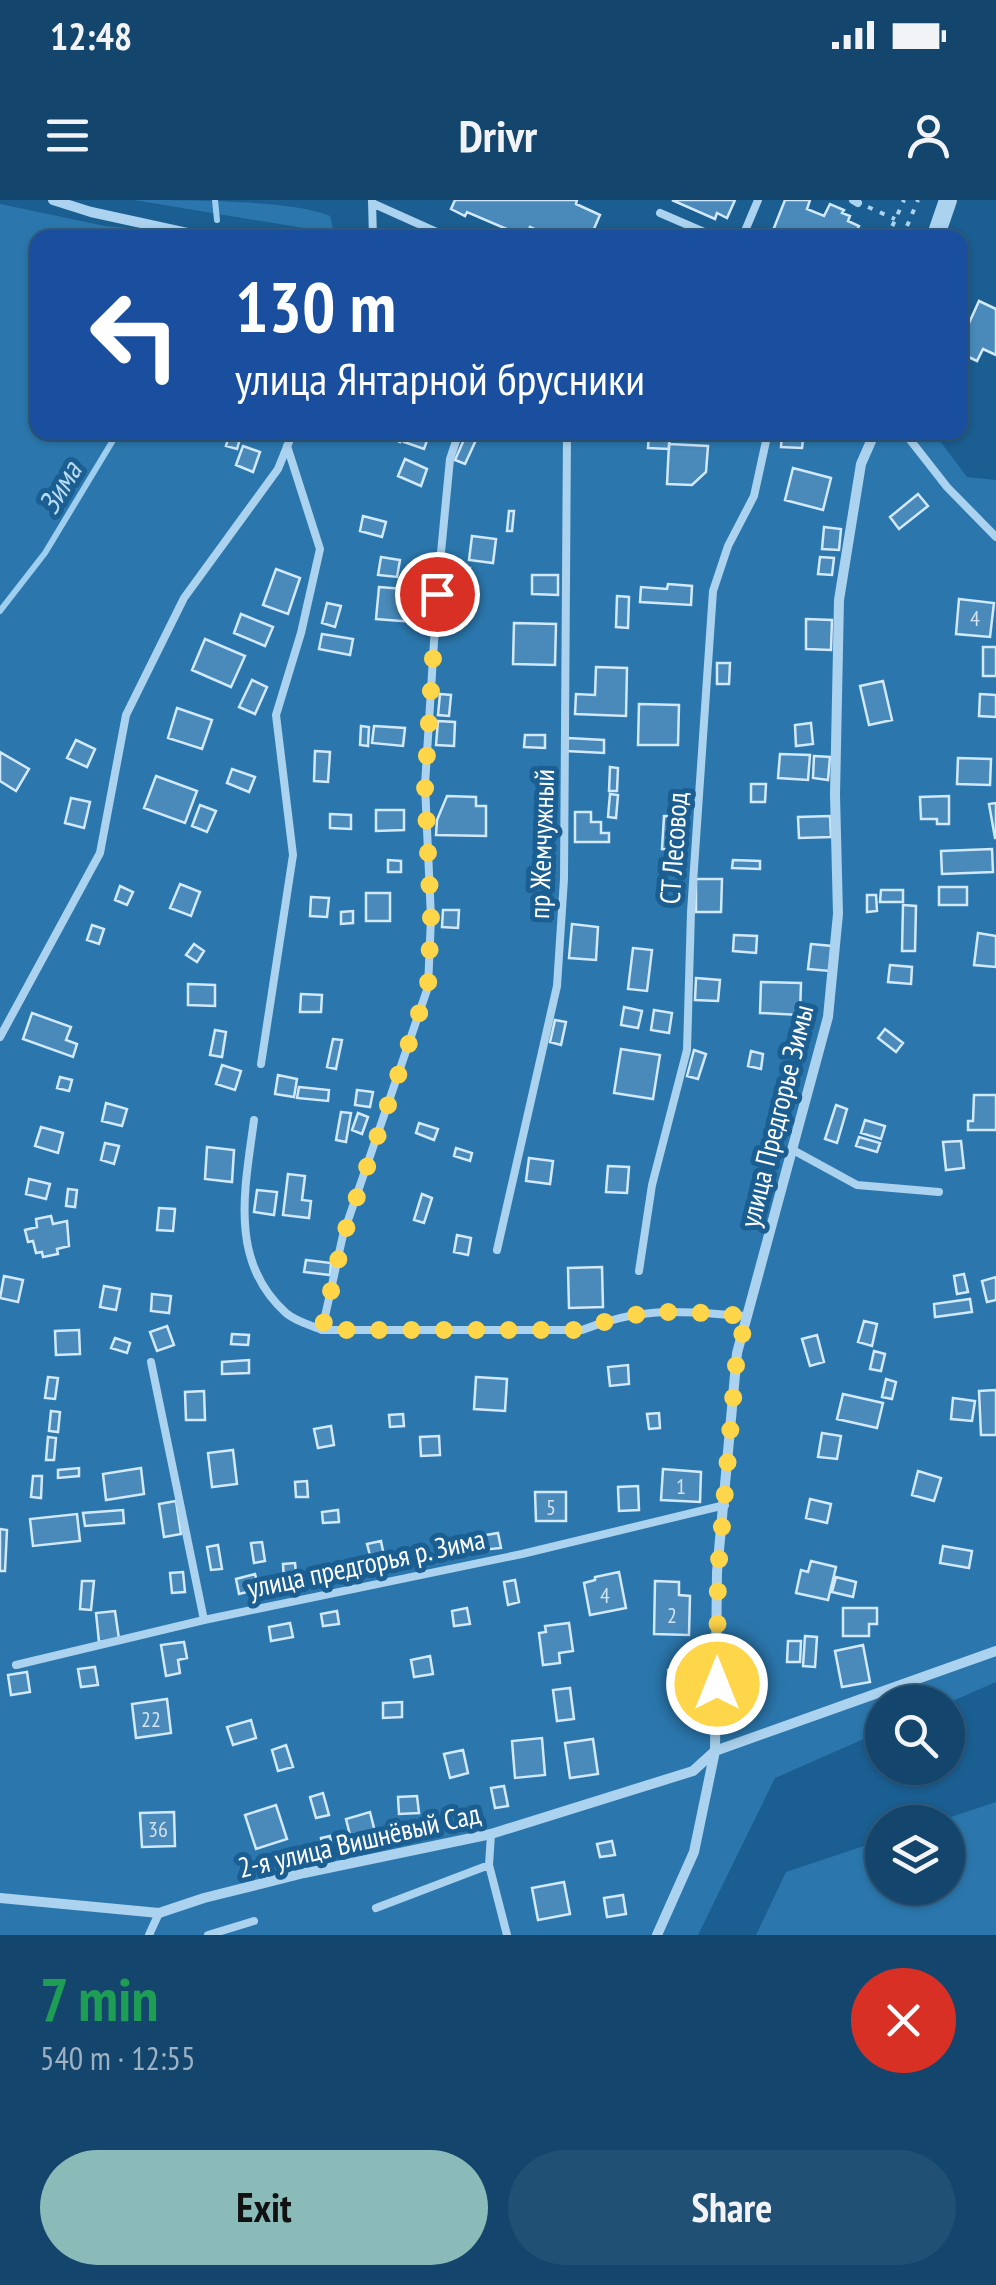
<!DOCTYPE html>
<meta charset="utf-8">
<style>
:root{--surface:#14466d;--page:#215075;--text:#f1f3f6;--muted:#9db1c2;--line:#335e80;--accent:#8bbbb9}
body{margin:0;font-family:"PT Sans Narrow",sans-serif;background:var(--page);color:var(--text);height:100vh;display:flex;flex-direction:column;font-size:38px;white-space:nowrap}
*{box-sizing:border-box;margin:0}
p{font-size:32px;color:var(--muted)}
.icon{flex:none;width:55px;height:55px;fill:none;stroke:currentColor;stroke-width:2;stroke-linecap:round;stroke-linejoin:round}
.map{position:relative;height:1735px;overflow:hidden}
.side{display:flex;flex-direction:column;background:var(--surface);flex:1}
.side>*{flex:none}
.hud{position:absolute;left:30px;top:30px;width:938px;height:210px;border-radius:20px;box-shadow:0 2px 8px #0004,0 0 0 2px var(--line);background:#1a4fa0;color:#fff;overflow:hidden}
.tools{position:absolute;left:865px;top:1485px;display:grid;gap:20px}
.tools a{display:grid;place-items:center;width:100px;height:100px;border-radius:50%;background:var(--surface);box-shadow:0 2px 8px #0004,0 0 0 2px var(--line);font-size:50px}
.pin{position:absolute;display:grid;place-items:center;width:85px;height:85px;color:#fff;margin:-42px;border:5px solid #fff;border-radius:50%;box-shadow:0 2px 10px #0007}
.me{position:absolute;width:110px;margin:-55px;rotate:0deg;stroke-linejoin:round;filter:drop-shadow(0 0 8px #0008)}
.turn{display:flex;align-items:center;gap:35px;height:210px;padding:0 40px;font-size:45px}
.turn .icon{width:130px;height:130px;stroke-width:2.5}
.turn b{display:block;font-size:70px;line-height:85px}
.round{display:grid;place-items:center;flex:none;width:105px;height:105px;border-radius:52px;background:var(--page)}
.summary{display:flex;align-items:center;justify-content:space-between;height:170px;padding:0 40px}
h1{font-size:60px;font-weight:800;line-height:75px;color:#1e9e55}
.button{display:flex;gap:20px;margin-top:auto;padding:20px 40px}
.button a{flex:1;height:115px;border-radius:60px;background:var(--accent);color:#111;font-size:40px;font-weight:800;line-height:115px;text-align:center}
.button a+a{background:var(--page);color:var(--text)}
.status{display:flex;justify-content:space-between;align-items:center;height:70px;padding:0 50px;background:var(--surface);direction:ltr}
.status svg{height:28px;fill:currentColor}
header{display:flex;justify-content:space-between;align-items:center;height:130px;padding:0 40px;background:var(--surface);font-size:45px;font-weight:800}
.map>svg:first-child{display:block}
.green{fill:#2b77ad}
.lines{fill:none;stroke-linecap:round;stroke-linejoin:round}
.stream{stroke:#9ecff0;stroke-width:6}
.building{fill:#498aba;stroke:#d1e9fa;stroke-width:2.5}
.path{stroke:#abd2ee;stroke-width:4;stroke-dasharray:5 8;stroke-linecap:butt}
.service{stroke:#abd2ee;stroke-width:8}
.minor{stroke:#abd2ee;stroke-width:10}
.tertiary{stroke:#abd2ee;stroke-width:18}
.route{stroke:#ffd54a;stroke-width:18;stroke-dasharray:0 32.4}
.labels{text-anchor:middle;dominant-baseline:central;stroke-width:10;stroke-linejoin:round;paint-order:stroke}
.number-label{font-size:22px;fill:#d2e2ee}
.street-label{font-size:28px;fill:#fff;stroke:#1b5e91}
.water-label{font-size:30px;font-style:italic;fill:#b7dcf5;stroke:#1b5e91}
</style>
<div class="status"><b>12:48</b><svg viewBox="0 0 49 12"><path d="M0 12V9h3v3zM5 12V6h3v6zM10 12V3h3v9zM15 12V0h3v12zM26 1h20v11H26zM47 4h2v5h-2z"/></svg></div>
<header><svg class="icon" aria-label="menu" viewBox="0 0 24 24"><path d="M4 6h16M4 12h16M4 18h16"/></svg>Drivr<svg class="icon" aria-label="person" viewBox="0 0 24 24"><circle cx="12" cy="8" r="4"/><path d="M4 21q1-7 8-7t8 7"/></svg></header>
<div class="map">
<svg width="996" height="1735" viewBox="0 0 996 1735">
<rect width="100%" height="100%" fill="#1b5e91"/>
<path class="green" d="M134,0c49,0 160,0 196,16l4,17z
M0,4l105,22 46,4 18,7 -131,1v194l896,1 33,44 29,3v1202l-48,21 -66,-1v29l-107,47 -77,157h-698z
M996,1602v133h-240l30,-63 96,-32v48h66v-66h-12z"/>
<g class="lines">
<path class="stream" d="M215,0l2,20
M0,411l45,-58 73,-121"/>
</g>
<path class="building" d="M455,0h122l-1,4 24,11 -10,23h-45l1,-4 -16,-7 -4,11h-12l-7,-3 2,-5 -42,-18 -2,4 -14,-7z
M672,0h63l-8,18 -10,-5 -2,6z
M785,0h25l-3,9 17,7 6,-12 14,6 -2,3 8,3 -2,5 11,5 -6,12h-51l-7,-4 -1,4h-24z
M979,101l17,8v46l-13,-6 -6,12 -17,-8v-10z
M230,232h12l-5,17 -11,-3z
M380,232h18l6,3 -4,7z
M408,232l21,3 -5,14 -20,-7z
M649,232h21l-1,17 -21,-1z
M782,232h22l-2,16 -21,-1z
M466,235l10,5 -11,24 -10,-4z
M669,244l39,2 -2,26 -14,13 -25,-1z
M243,246l17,6 -7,20 -17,-7z
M405,259l22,10 -6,17 -23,-10z
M793,268l38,10 -8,32 -38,-10z
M918,294l10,12 -29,23 -9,-12z
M509,311h5l-2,20h-5z
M363,316l23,6 -4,15 -22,-6z
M824,327l17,2 -2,21 -17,-1z
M472,336l24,3 -3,24 -24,-3z
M381,357l19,3 -3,17 -19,-2z
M820,357l14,1 -2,17 -14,-1z
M445,366l25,2 -2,29 -25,-2z
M276,369l24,9 -12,36 -25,-9z
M532,375h26v20l-26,-1z
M668,384l24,2 -1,19 -51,-3 1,-15 26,2z
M379,387l37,3 -2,32 -38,-3z
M617,396l12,1 -1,31 -12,-1z
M959,399l35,4 -4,34 -34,-3z
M327,403l14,3 -6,21 -13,-4z
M241,414l32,13 -8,19 -31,-13z
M806,419l26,1 -1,30 -25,-1z
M514,423l42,1 -1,41 -42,-1z
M322,434l31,5 -3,16 -31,-6z
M205,439l40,17 -14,31 -39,-17z
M983,447h13v29h-13z
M717,463h13l-1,21h-12z
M596,467l31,1 -1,48 -51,-2 1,-20 19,1z
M252,480l15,7 -12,27 -16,-7z
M883,481l9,39 -23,5 -9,-39z
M440,494l11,1 -2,21 -11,-1z
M980,494l16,1v22l-17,-1z
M639,504l40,1 -1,40h-40z
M177,508l35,12 -10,29 -34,-11z
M438,521l17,1 -1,24 -18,-1z
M811,523l2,21 -17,2 -1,-21z
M361,526l8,1 -1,19 -8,-1z
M374,526l31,2 -2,18 -31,-3z
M525,535h20v13l-21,-1z
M568,538l36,2v13l-37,-2z
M76,540l19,9 -8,18 -20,-9z
M315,551l15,1 -2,30 -14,-1z
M0,552l29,17 -13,22 -16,-10z
M780,554l30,1 -2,25 -30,-2z
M814,556l16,1 -2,23 -15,-2z
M958,558l33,1 -1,26 -33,-1z
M610,567l8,1 -1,23h-8z
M232,569l23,8 -6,15 -22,-9z
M156,576l41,15 -12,32 -41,-15z
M751,584h15l-1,18h-14z
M610,594l8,1 -2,23 -8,-1z
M447,596l29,1v9h10v30l-50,-1 1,-15z
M949,596v28h-12v-5h-16l-1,-22z
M71,598l19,4 -6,26 -19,-5z
M996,603v35h-1l-6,-34z
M200,605l16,6 -9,21 -15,-6z
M376,610h28v20l-28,1z
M575,612h16v10h10v11h8v9h-34z
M330,614l21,1v14l-21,-1z
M664,616l19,1 -2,33 -19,-1z
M830,616l1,21 -32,1 -1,-21z
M992,649l1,23 -51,2 -1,-23z
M388,660l13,1v11h-13z
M733,660l27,1v8l-28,-1z
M696,679h26l-1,33h-25z
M180,684l20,8 -9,24 -21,-8z
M120,686l13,6 -6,13 -12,-5z
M939,687h28v18h-28z
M881,690h22v12h-23z
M366,693h24v28h-24z
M867,695h9l1,16 -10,1z
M311,697l18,1 -2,19 -17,-1z
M903,705l13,1 -1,45h-13z
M443,710h16l-1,18 -16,-1z
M353,711v12l-12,1v-12z
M572,724l26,3 -2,33 -27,-2z
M92,725l12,4 -5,15 -12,-4z
M978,733l18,3v31l-22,-2z
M734,735l23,1 -1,17 -23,-2z
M194,744l10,7 -7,11 -11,-7z
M811,744l21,2 -2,25 -22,-2z
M633,748l19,2 -5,41 -19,-2z
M890,765l22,2 -1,17 -23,-2z
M696,778l24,2 -2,21 -23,-1z
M761,782l40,1 -1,32 -40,-2z
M188,784l27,1v21l-27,-1z
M301,794l21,1 -1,17h-21z
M624,807l18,4 -4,17 -17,-3z
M654,810l18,3 -3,20 -18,-3z
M32,813l39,14 -5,13 11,4 -4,13 -50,-18z
M555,820l11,2 -5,23 -11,-3z
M885,829l18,14 -7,9 -18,-14z
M215,830l11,2 -4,25 -12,-2z
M333,839l9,1 -6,29 -9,-2z
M621,849l39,6 -7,44 -39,-6z
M694,850l12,4 -8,25 -11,-3z
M751,851l12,3 -2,15 -13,-3z
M222,865l19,6 -6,19 -19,-6z
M278,875l19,4 -3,18 -19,-3z
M60,877l12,3 -3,11 -12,-3z
M299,887l30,3 -1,11 -31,-3z
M357,890l16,2 -3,15 -15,-2z
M974,895h22v35h-28v-9h5z
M106,903l21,6 -5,17 -20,-5z
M836,905l11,4 -10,34 -12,-4z
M341,912l10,1 -5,29 -10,-2z
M358,913l10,4 -6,17 -10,-4z
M865,920l20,6 -4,13 -20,-6z
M419,923l19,6 -4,11 -18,-7z
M41,927l22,6 -5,20 -23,-7z
M859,937l21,6 -3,9 -21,-6z
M961,941l3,27 -18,2 -3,-28z
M105,943l14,3 -5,18 -13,-4z
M207,947l27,3 -2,32 -27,-3z
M456,948l16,5 -2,8 -16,-5z
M529,958l24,3 -3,23 -24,-3z
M608,966l21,1 -2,26 -21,-1z
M288,974l17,2 -3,24 9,1 -2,17 -26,-3z
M29,979l21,5 -4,15 -20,-5z
M68,989l9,1 -2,17 -9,-1z
M257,990l20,2 -3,23 -20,-3z
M422,994l10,4 -8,25 -10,-3z
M159,1008l16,1 -2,22 -16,-1z
M51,1016l2,8 14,-3 2,25 -12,3 1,5 -15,3 -1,-5 -6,1 -3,-12 -5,1 -3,-12 12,-3 -1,-8z
M457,1035l14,3 -3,17 -14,-3z
M306,1060l25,3 -1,12 -26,-3z
M602,1067l1,40 -34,1 -1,-40z
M964,1074l4,18 -11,2 -3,-18z
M4,1076l19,4 -5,22 -18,-4z
M996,1077v23l-9,2 -5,-21z
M104,1086l16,3 -4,21 -16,-3z
M152,1094l19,2 -2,17 -18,-2z
M970,1099l2,13 -37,5 -1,-13z
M864,1121l13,3 -5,22 -14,-4z
M167,1126l7,19 -17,6 -7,-19z
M79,1130l1,24 -24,1 -1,-24z
M232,1134l17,1 -1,10 -17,-1z
M817,1135l7,27 -14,4 -8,-27z
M115,1138l15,5 -3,10 -16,-5z
M874,1151l11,3 -4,17 -11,-2z
M249,1160v13l-27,1v-12z
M628,1165l1,19 -19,2 -2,-19z
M48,1177l10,1 -3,21 -10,-1z
M476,1177l31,2 -2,32 -31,-2z
M886,1179l10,3 -4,17 -10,-2z
M996,1190v45h-15l-2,-44z
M204,1191l1,29h-19l-1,-28z
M843,1194l40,9 -6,25 -40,-9z
M953,1198l22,3 -3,20 -21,-2z
M51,1211l9,1 -2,20 -9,-1z
M659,1213l1,15 -11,1 -2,-15z
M403,1214l1,12 -14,1 -1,-12z
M331,1226l3,19 -16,3 -4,-19z
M822,1233l19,3 -4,23 -19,-2z
M439,1236l1,19 -19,1 -1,-19z
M48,1237l8,1 -2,22h-8z
M233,1250l4,34 -25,3 -4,-34z
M79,1268v8l-21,2v-8z
M141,1268l3,26 -38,6 -3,-26z
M663,1269l38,3 -1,30 -39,-2z
M918,1271l23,7 -7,23 -22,-6z
M33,1276h9l-1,22 -10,-1z
M307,1281l1,16h-12l-1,-15z
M638,1286l1,24 -20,1 -1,-24z
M535,1292h31v29h-30z
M810,1299l21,5 -4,19 -21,-5z
M176,1301l5,33 -17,3 -5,-33z
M123,1310l1,13 -39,3 -2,-13z
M338,1310l1,12 -16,1 -1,-11z
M77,1314l3,27 -47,5 -3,-27z
M0,1329l7,1 -2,41h-5z
M498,1333l3,15 -19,2 -2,-14z
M381,1341l3,15 -13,3 -4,-15z
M262,1342l3,19 -11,2 -3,-20z
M218,1345l4,24 -11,1 -4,-23z
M943,1346l29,5 -3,17 -29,-5z
M811,1361l25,6 -8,33 -32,-7 5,-23 7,2z
M295,1363l2,19 -13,1 -1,-19z
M183,1372l2,20 -13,1 -2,-20z
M619,1372l7,36 -36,7 -6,-32 11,-3v-3z
M255,1374l4,15 -20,5 -3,-15z
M836,1377l20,5 -3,15 -21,-5z
M515,1380l4,22 -11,3 -4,-23z
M82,1381h12l-3,29 -11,-1z
M655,1381l24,1v13l11,1 -1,39 -35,-1z
M467,1408l3,16 -16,2 -2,-15z
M843,1408h34v16h-8v12h-26z
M115,1411l4,28 -20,3 -3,-29z
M337,1411l2,13 -16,2 -2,-12z
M290,1423l3,14 -22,4 -2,-14z
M569,1423l4,28 -14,2 1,10 -17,2 -4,-32 7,-1 -1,-6z
M805,1436l12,1 -2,30 -12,-1z
M788,1441h13l-1,21h-13z
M184,1442l3,16 -9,2 2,13 -14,3 -5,-31z
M863,1445l7,37 -28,5 -7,-36z
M430,1456l3,18 -19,3 -3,-17z
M95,1467l3,18 -17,2 -3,-18z
M682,1468l4,29 -13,2 -5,-29z
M27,1472l3,20 -19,3 -3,-20z
M570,1488l4,31 -17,2 -4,-31z
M167,1499l4,34 -35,5 -4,-34z
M402,1502v15l-19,1v-15z
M251,1520l5,18 -23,7 -6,-18z
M542,1538l3,37 -30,3 -3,-37z
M593,1539l5,35 -28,4 -5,-35z
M286,1545l7,22 -15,4 -6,-21z
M463,1550l5,23 -18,5 -6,-24z
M504,1586l4,20 -13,2 -4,-20z
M323,1593l6,22 -13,3 -6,-21z
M417,1596l2,17 -20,1 -1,-17z
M276,1605l11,34 -31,10 -11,-34z
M174,1612l1,34 -33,1 -2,-34z
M370,1612l6,24 -24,7 -6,-24z
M330,1636l4,19 -9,2 -4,-19z
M612,1641l3,14 -15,2 -3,-13z
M564,1682l6,32 -32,6 -6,-32z
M623,1695l3,19 -19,3 -3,-19z"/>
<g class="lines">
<path class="path" d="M868,7l27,12
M887,38l17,-38
M902,38l16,-38"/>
<path class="service" d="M372,0l1,38
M853,0l5,3
M372,3l78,35
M660,13l58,25
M742,38l16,-38
M904,232l43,55 49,50
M0,837l100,-184 26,-138 58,-117 94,-129 15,-37
M261,864l32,-209 -17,-140 25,-82 19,-84 -33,-103
M254,920c-9,68 -26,141 32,193 9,8 24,12 36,17h260c62,-25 100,-18 165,-14
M793,950l64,35 82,7
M497,1050l60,-264 7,-107 3,-447
M639,1071l13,-86 35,-135 4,-138 22,-321 15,-45 26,-50 14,-64
M322,1130l21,-95 85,-248 3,-69 -6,-133 12,-191 13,-135 9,-27
M151,1162l53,258
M16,1465l188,-45 318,-66 203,-49
M491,1634l-2,31 18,70
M376,1708l113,-43
M149,1735l10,-22
M208,1735l46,-14"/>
<path class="minor" d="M53,0l38,12 119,26
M0,1698l159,15 45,-15 100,-25 187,-39 202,-63 22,-20 281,-100
M657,1735l37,-83 21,-101 2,-179 20,-219 91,-336 10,-103 -3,-119 4,-195 22,-136 14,-32"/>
<path class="tertiary" d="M935,38l13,-38"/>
</g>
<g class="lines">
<path class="route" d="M437,394l-12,192 6,132 -3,69 -84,248 -22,95h260c62,-25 101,-18 165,-14l-10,38 -19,218 -1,112"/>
</g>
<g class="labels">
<g class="number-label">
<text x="975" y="418">4</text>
<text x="681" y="1286">1</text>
<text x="551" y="1307">5</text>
<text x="605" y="1395">4</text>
<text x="672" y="1415">2</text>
<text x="151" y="1519">22</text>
<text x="158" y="1629">36</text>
</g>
<g class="street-label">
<text transform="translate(541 644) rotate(-88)">пр Жемчужный</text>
<text transform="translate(673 648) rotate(-86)">СТ Лесовод</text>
<text transform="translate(776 916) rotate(-76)">улица Предгорье Зимы</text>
<text transform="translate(366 1363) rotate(-12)">улица предгорья р. Зима</text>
<text transform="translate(359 1640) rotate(-13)">2-я улица Вишнёвый Сад</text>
</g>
<g class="water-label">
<text transform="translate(59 287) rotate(-59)">Зима</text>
</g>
</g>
</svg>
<div class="tools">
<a><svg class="icon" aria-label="search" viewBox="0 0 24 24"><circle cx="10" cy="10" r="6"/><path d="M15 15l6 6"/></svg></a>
<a><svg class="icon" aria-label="layers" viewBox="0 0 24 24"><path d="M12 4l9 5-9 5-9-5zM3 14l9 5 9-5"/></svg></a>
</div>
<div class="pin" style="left:437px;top:394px;background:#d93025"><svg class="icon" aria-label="arrive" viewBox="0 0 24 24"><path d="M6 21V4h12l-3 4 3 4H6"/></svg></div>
<svg class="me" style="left:717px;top:1484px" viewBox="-20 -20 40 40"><circle r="17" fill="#ffd54a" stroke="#fff" stroke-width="3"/><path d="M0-11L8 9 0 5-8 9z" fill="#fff"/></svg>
<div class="hud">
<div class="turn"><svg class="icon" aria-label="left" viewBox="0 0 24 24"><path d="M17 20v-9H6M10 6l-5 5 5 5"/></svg><div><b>130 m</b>улица Янтарной брусники</div></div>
</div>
</div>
<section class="side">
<div class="summary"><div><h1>7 min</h1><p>540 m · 12:55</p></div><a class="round" style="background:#d93025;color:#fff"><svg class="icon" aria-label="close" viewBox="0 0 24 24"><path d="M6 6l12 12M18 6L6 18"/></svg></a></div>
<div class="button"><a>Exit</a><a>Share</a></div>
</section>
